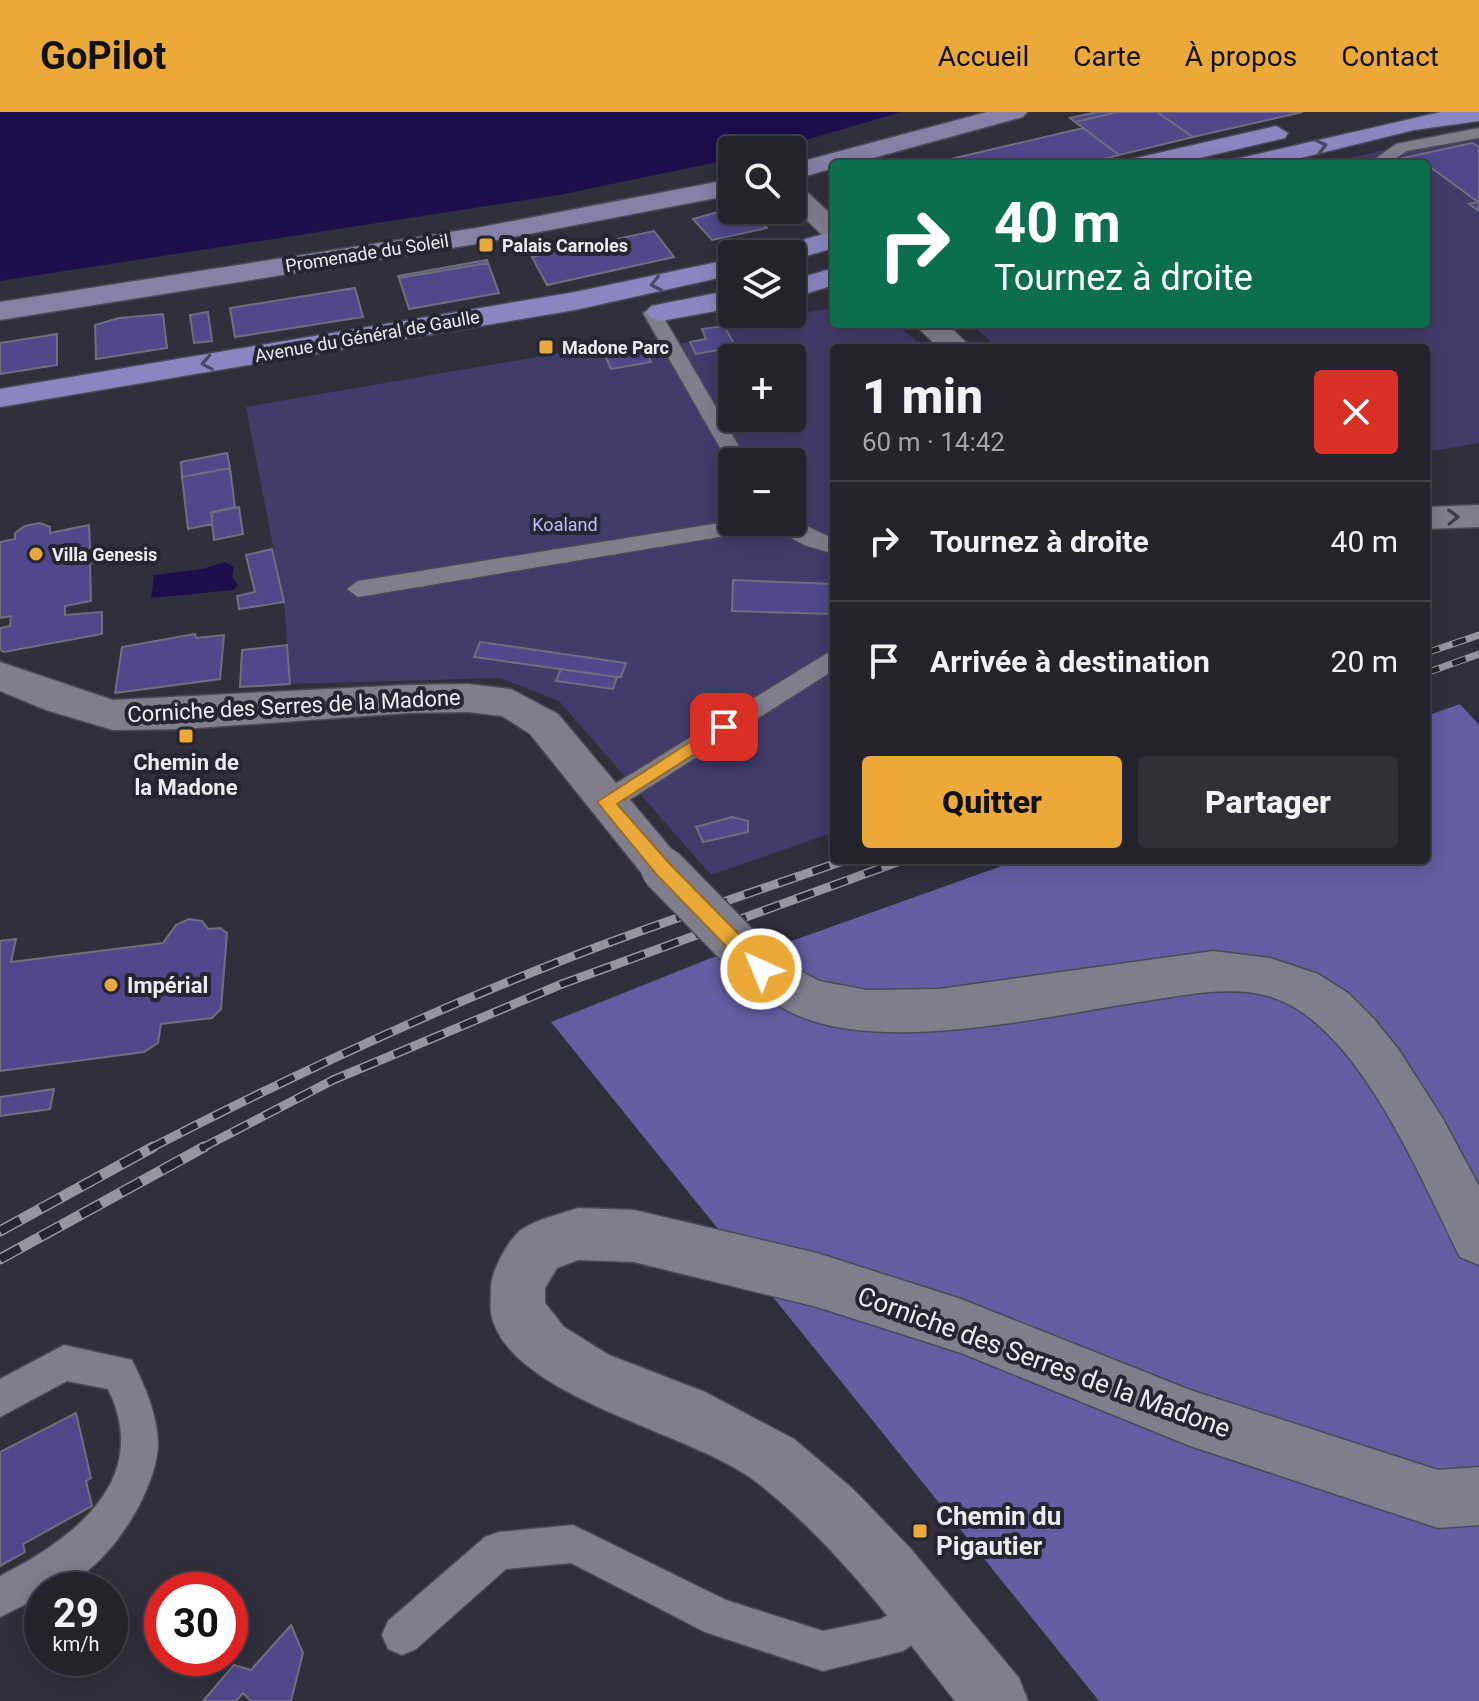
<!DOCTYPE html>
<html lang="fr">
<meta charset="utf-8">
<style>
:root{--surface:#23232d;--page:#2f2f39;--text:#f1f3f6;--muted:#a3a4aa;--line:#404049;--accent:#eba939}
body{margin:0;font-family:Roboto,sans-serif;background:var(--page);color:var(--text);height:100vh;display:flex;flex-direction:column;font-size:30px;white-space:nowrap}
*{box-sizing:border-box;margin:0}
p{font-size:26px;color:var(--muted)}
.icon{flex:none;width:44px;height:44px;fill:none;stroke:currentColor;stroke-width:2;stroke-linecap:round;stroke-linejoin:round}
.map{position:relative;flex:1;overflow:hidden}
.side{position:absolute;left:830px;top:232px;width:600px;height:520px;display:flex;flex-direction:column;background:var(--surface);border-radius:8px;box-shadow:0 4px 20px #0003,0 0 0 2px var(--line)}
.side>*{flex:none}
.top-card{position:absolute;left:830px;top:48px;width:600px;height:168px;border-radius:8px;box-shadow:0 4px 20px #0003,0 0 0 2px var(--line);background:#0b6e4f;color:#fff;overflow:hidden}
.controls{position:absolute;left:718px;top:24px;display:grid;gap:16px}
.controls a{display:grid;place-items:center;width:88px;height:88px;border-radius:8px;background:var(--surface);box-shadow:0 4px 20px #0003,0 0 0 2px var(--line);font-size:40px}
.speed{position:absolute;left:24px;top:1460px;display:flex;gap:16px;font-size:40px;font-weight:700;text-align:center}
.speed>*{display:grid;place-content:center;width:104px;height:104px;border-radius:50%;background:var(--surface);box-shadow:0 4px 20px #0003,0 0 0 2px var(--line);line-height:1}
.speed small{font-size:20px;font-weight:400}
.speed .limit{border:12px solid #d22;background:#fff;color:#111}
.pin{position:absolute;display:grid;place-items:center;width:68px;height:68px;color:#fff;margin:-34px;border-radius:16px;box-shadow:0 4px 12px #0006}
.me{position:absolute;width:88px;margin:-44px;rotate:316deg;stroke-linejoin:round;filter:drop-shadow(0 0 6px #0008)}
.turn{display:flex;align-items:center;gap:28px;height:168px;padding:0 32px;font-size:36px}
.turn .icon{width:104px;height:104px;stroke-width:2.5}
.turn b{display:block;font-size:56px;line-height:68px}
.round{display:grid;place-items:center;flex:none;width:84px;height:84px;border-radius:8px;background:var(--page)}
.head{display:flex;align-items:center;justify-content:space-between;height:136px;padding:0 32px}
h1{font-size:48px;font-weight:800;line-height:60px}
.primary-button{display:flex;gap:16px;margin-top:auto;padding:16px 32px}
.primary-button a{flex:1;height:92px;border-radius:8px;background:var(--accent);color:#111;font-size:32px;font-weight:800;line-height:92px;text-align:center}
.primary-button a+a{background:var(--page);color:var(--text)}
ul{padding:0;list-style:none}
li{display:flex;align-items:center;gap:24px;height:120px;padding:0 32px;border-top:2px solid var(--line)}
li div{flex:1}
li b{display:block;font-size:30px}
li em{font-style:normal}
header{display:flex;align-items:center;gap:48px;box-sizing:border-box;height:112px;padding:0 40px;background:var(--accent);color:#111}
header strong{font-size:38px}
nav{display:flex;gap:44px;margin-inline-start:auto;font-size:28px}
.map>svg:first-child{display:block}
.green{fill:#403b69;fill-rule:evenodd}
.forest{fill:#635da1}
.water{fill:#1d0d4b}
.building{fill:#4f4789;stroke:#6e6e7d;stroke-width:2}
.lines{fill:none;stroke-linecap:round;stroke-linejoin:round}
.lane-casing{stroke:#4a4a55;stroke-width:3}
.street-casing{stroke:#4a4a55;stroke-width:3}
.secondary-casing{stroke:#4a4a55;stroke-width:3}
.primary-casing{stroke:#4a4a55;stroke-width:3}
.lane{fill:#7e7e8d;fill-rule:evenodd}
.street{fill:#7e7e8d;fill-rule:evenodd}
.secondary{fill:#8582a6;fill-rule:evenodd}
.primary{fill:#8b86bf;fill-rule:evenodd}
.rail-far2-casing{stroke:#9595a0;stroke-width:7}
.rail-far1-casing{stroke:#9595a0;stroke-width:9}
.rail-casing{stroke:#9595a0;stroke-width:11}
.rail-far2{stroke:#252532;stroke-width:5;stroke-dasharray:14;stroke-linecap:butt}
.rail-far1{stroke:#252532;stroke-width:6;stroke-dasharray:18;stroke-linecap:butt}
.rail{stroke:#252532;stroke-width:8;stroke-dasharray:23;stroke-linecap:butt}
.street-bridge-casing{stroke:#4a4a55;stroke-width:47;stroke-linecap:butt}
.street-bridge{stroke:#7e7e8d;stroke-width:44}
.oneway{stroke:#494763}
.oneway2{stroke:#3b3b49}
.route{fill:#eba939;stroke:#996e25;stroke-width:2}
.poi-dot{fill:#eba939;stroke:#252532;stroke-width:3}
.labels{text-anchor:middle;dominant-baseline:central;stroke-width:8;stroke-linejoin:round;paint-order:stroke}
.far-poi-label{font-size:18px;font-weight:bold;fill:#ececf5;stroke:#252532;text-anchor:start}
.far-street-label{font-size:18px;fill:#ececf5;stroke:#252532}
.far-park-label{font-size:18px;fill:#bfbdf7;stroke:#252532}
.street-label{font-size:22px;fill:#ececf5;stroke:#252532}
.poi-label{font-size:22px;font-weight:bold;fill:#ececf5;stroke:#252532}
.near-street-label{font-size:26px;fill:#ececf5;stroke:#252532}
.near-poi-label{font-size:26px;font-weight:bold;fill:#ececf5;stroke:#252532;text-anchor:start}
</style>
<header>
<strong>GoPilot</strong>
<nav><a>Accueil</a><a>Carte</a><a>À propos</a><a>Contact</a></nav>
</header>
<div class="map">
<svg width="1479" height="1589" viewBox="0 0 1479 1589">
<rect width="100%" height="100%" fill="#2f2f3c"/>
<path class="green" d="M1479,16v315l-53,9v-104h-428l-27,-24h455v-160h-102z
M834,196v16h62l29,24h-91v484l-123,43 -152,-174 -59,-23 -210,6 -6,-82 -38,-195 378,-65 5,11 77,-14 -4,-10zM732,246h60v60h-60zM732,350h60v60h-60z"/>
<path class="forest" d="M1460,592l19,21v976h-380l-548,-679 160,-64 72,-14 236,-84h407v-144z"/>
<path class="water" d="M0,0h901l-129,38h-40v9l-173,36 -559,86z
M225,450l9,5 -2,10 6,8 -4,5 -83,8 3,-23 48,-6z"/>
<path class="building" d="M1097,0h21l-43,10 -5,-4z
M1118,0h39l36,25 -74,18 -44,-33z
M1157,0h146l-110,25z
M1083,16l36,27 -38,9h-152z
M1472,31l7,4v64l-10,-7 9,-2 -52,-38h-14l-9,-6z
M732,96l19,2 16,18 -55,12 -19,-21z
M654,119l20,26 -127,28 -15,-28z
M487,148l1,3 -89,15 -1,-2z
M488,151l11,30 -90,16 -10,-31z
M355,176l8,29 -128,20 -5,-29z
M208,200l4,29 -18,2 -4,-28z
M163,202l4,34 -71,11 -1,-34 24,-7z
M724,214l12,21 -40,7 -6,-12 16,-3 -4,-10z
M57,222v31l-57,9v-31z
M624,230l4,11 18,-3 5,12 -40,7 -10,-23z
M227,341l3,15 -48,9 -1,-15z
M230,356l5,39 -23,5v12l-24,5 -6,-52z
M239,395l4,27 -29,6 -3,-27z
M40,411l10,4v6l39,-8 1,23 11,-3v16l-11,2 1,38 -26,5v9l37,-3v22l-98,18 -4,-2v-22l10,-2 1,-10 -11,2v-76l15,-3v-6l10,-7z
M272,437l12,53 -45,7 -2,-13 18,-4 -9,-37z
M733,468l101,4v30l-102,-3z
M195,522l1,4 28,-3 -4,44 -105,14 7,-46z
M480,530l146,21 -5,14h-4l-143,-20z
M287,533l3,39 -50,3 2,-37z
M561,557l56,8 -4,12 -57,-8z
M732,705l16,4v11l-45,10 -7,-15z
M189,807l13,2 6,8 12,-1 7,5 -6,76 -9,9 -51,6 -3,19 -14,9 -144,19v-130l16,-2 -5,23 152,-19 13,-18z
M54,977l-4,20 -50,7v-19z
M76,1301l15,65 -5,3 6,25 -69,38 2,8 -25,14v-114z
M291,1513l12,28 -12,48h-40l-8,-8 -7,8h-33l31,-36 17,5z"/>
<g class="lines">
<g class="lane-casing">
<path id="lane" d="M1479,16v10l-72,13 -20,13h-19l28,-20z
M652,195l9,6 87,149h-16v5l-4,-5 -85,-149z
M792,407l42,20v15l-30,-9 -31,-17 -415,69 -11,-8 11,-8 374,-60z
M834,537v21l-219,139 -9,3 -9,-3 -4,-7 4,-7z
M64,1233l68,15c13,27 25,53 26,83 0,50 -61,147 -116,147v6l-42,21v-41c73,-37 153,-96 108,-187l-41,-8 -67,36v-38z
M573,1413l153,75 97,31 58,-12 44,-26 14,6 6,14 -6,14 -36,24 -80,20 -118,-39 -134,-69 -65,6 -90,80 -14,6 -14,-6 -6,-14 6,-14 97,-84 14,-5z"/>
</g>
<g class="street-casing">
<path id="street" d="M792,72l9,2 33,31v22l-10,-2 -32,-31z
M914,212h33l25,24h-33z
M1479,393v22l-53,2v-22z
M0,550l113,38 294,-15 61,-1 43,5 47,25 120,143 7,12 -7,12 -15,6 -15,-6 -118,-147 -28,-18 -34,-4 -61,1 -224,16 -70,1 -67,-20 -46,-19z
M761,837l58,32 48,9 72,-1 274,-38 57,7 48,16 30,19 26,26 25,31 44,69 36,67v79l-19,-8c-38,-75 -96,-218 -176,-255 -40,-19 -91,-8 -132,-2 -99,14 -288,62 -374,5 -17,-11 -31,-18 -40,-36l7,-14z
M578,1096l56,2 183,43 144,46 229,91 248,80 41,-3v58l-41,3 -248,-82 -229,-93 -144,-46 -183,-45 -56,-2 -21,8 -12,20v15l19,24 45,28 96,37 89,47 59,50 57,59 109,130 9,23h-73c-61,-77 -121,-159 -200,-220 -63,-49 -249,-84 -264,-168 -1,-8 0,-17 0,-25 0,-17 17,-48 30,-58 15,-11 40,-16 57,-22z"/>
</g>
<g class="secondary-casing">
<path id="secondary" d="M987,0h40l-4,5 -172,47h-17v4l-42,12v-16z
M732,67v16l-256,49 -476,76v-18l476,-74z"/>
</g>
<g class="primary-casing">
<path id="primary" d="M1441,0h38v9l-65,9 -138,34h-44l4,-5z
M1276,14l12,7 -3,5 -111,26h-46l4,-5z
M834,119v17l-42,12v-6h-22l4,-6z
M732,147v16l-157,35 -575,97v-18l575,-97z
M834,156v17l-42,13v-18z
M732,178v18l-71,13 -10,-3 -5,-6 5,-6z"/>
</g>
<use href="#lane" class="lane"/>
<use href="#street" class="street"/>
<use href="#secondary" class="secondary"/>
<use href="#primary" class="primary"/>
<g class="rail-far2-casing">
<path id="rail-far2" d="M1426,541l53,-18
M1426,561l53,-19"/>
</g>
<g class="rail-far1-casing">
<path id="rail-far1" d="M149,1037c132,-68 266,-131 404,-185 96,-38 195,-70 293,-104
M200,1037l133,-69 229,-96 341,-124"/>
</g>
<g class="rail-casing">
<path id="rail" d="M0,1119l153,-84
M0,1147l204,-112"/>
</g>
<use href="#rail-far2" class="rail-far2"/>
<use href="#rail-far1" class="rail-far1"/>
<use href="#rail" class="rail"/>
<g class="street-bridge-casing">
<path id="street-bridge" d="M663,757l98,100"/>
</g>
<use href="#street-bridge" class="street-bridge"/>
</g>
<defs><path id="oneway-chevron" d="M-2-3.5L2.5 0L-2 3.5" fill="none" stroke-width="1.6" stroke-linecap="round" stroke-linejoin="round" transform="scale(2)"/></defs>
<g class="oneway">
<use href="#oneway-chevron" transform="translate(1321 34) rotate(-14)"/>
<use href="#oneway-chevron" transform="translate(656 172) rotate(168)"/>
<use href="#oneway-chevron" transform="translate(207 251) rotate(170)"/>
</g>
<use class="oneway2" href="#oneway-chevron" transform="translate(1453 405) rotate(-2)"/>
<path class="route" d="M724,608l6,2v9l-113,73 52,59 98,100 3,6 -9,8 -7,-2 -98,-101 -59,-72z"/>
<g class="poi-dot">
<rect x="478" y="125" width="16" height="16" rx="4"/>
<rect x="538" y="227" width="16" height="16" rx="4"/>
<circle cx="36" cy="442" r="8"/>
<rect x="178" y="616" width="16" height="16" rx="4"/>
<circle cx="111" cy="873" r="8"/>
<rect x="912" y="1411" width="16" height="16" rx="4"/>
</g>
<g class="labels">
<g class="far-poi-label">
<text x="502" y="133">Palais Carnoles</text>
<text x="562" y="235">Madone Parc</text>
<text x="52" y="442">Villa Genesis</text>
</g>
<g class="far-street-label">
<text transform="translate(367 141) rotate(-9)">Promenade du Soleil</text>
<text transform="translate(367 224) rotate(-10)">Avenue du Général de Gaulle</text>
</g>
<g class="far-park-label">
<text x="565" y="412">Koaland</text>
</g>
<g class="street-label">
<text transform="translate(294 594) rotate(-3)">Corniche des Serres de la Madone</text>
</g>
<g class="poi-label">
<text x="186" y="650">Chemin de<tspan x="186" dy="25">la Madone</tspan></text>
<text x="127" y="873" text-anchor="start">Impérial</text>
</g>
<g class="near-street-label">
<text transform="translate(1044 1250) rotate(20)">Corniche des Serres de la Madone</text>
</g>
<g class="near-poi-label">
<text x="936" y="1404">Chemin du<tspan x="936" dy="30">Pigautier</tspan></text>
</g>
</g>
</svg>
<div class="controls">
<a><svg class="icon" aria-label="search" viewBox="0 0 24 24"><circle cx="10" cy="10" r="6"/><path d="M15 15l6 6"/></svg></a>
<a><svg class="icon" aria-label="layers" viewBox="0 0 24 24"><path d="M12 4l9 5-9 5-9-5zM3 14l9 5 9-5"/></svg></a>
<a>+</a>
<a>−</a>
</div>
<div class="speed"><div>29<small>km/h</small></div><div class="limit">30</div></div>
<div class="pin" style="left:724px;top:615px;background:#d93025"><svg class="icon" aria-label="arrive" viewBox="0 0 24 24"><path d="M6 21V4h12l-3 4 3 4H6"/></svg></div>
<svg class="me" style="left:761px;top:857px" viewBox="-20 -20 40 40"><circle r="17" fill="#eba939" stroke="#fff" stroke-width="3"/><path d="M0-11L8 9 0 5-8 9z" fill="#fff"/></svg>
<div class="top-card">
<div class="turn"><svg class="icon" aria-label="right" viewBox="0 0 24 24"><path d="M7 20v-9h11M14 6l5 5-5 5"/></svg><div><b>40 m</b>Tournez à droite</div></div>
</div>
<section class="side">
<div class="head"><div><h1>1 min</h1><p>60 m · 14:42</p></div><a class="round" style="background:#d93025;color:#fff"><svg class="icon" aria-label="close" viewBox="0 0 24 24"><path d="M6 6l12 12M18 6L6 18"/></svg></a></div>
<ul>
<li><svg class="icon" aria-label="right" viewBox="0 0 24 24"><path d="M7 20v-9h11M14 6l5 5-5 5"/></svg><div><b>Tournez à droite</b></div><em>40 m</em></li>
<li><svg class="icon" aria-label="arrive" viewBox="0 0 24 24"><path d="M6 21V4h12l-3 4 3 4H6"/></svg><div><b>Arrivée à destination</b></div><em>20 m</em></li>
</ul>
<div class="primary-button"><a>Quitter</a><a>Partager</a></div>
</section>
</div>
